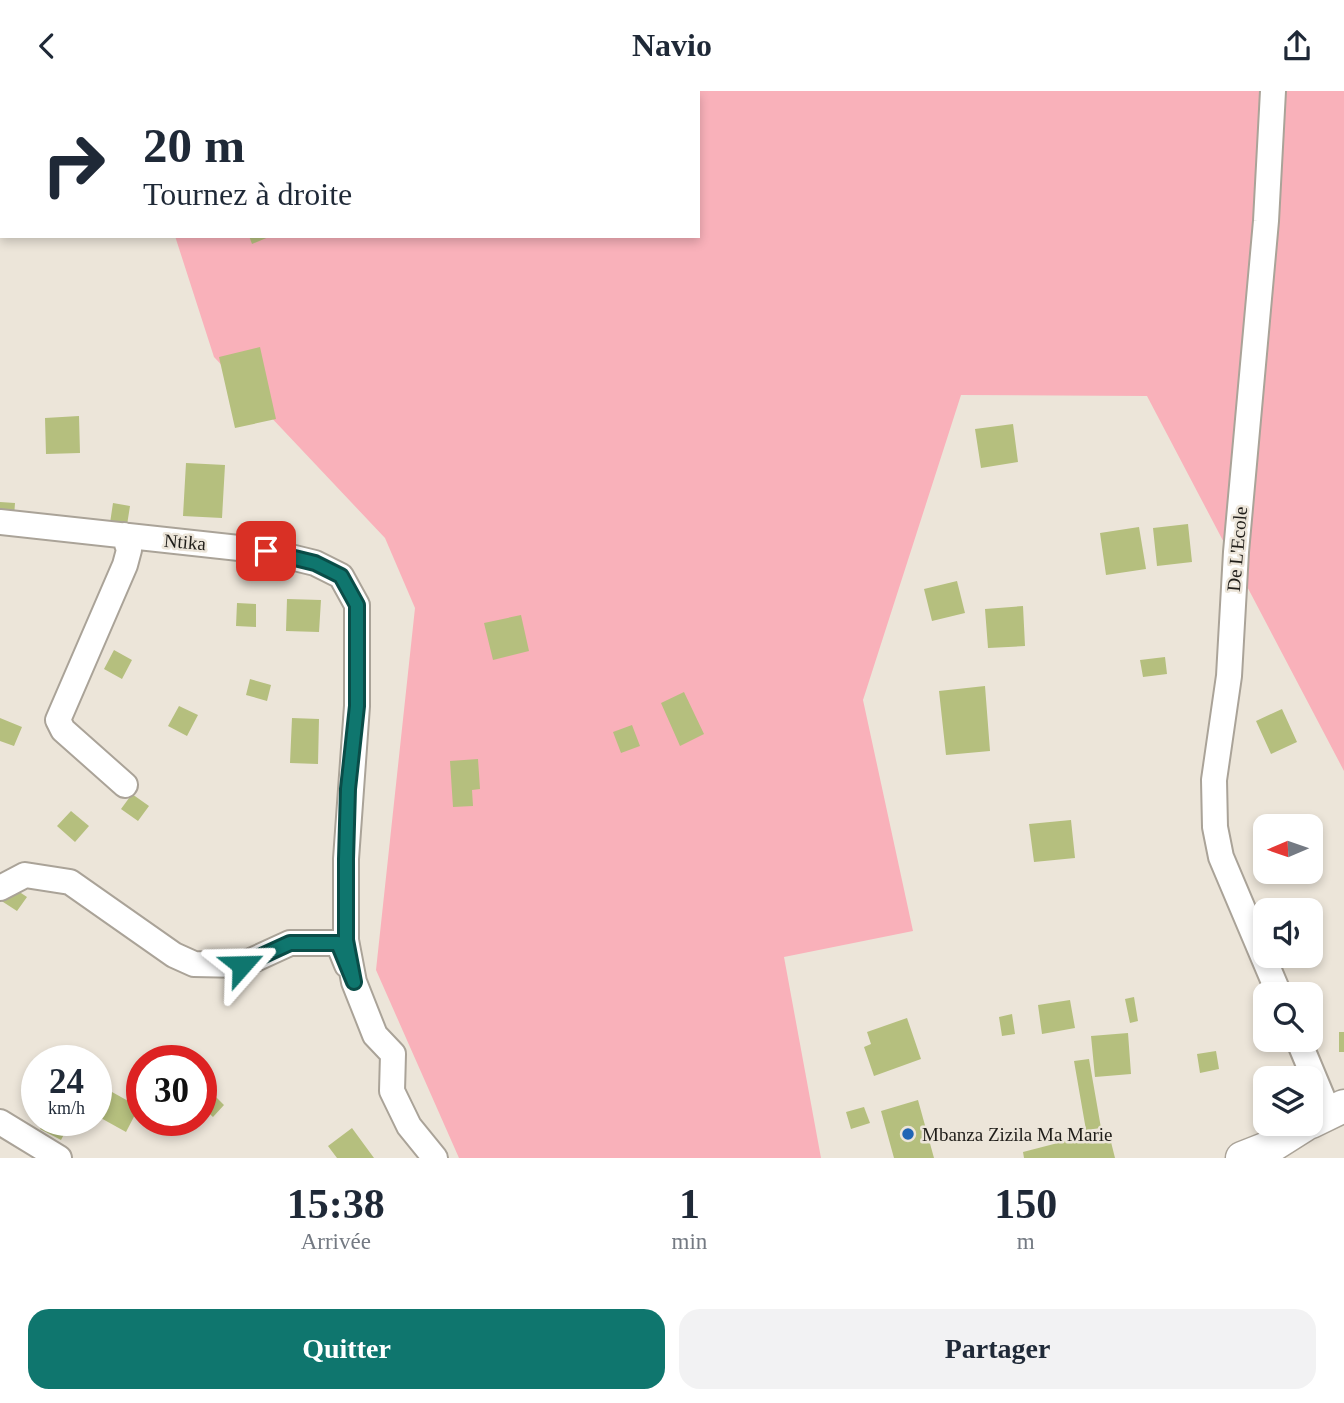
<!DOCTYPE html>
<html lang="fr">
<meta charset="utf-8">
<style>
:root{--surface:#fff;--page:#f2f2f3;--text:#1f2937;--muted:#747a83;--accent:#0f766e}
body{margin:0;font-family:Georgia,serif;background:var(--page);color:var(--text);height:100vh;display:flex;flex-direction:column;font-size:26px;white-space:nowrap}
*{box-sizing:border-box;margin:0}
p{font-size:23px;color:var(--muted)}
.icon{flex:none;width:38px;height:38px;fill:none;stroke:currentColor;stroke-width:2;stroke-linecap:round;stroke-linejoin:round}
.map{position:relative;height:1067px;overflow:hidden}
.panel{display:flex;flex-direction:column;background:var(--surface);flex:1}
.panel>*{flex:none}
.banner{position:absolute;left:0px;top:0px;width:700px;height:147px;box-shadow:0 4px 10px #0003;background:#fff;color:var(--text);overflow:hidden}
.needle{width:46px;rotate:268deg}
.buttons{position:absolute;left:1253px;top:723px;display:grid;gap:14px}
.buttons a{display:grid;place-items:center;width:70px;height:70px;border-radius:14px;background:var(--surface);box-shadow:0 4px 10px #0003;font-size:35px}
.speed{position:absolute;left:21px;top:954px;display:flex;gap:14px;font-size:35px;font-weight:700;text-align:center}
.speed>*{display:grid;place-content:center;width:91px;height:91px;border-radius:50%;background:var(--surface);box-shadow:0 4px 10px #0003;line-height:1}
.speed small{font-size:18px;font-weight:400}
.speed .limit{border:10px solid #d22;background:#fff;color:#111}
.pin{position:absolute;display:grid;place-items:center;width:60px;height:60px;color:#fff;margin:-30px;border-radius:14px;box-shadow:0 4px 10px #0006}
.me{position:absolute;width:77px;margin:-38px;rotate:65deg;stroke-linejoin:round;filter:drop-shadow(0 0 5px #0008)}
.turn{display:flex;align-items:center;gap:24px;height:147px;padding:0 28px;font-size:32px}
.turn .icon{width:91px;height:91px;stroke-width:2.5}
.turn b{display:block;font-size:49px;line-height:60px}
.eta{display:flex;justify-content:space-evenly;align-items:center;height:119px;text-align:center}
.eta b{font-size:42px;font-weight:600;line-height:49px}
.primary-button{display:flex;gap:14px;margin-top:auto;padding:14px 28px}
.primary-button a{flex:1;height:80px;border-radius:21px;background:var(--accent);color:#fff;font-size:28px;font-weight:600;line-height:80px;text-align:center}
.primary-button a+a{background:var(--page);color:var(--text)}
header{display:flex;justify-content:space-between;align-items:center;height:91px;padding:0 28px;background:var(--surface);font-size:32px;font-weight:600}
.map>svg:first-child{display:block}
.green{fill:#f9b1ba}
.building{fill:#b5bf7e}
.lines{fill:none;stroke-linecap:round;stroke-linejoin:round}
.minor-casing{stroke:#aaa398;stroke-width:28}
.tertiary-casing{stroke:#aaa398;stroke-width:35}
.minor{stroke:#fff;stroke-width:24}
.tertiary{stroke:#fff;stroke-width:32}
.route-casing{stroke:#0a4d48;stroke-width:18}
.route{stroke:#0f766e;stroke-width:12}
.poi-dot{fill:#2065b5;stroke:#ece5d9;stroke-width:2.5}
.labels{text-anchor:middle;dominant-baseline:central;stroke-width:5;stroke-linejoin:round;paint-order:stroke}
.street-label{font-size:19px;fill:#1f1d19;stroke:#ece5d9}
.poi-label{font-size:19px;fill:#1f1d19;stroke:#ece5d9;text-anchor:start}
</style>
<header><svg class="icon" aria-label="back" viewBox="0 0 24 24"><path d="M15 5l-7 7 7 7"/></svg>Navio<svg class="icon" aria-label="share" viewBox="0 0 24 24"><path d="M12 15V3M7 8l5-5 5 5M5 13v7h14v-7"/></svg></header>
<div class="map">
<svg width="1344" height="1067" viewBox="0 0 1344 1067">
<rect width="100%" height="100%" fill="#ece5d9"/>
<path class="green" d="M129,0h1215v680l-197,-375 -186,-1 -98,305 50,231 -129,26 37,201h-362l-83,-188 39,-362 -30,-70 -171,-181 -39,-121h523v-143z"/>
<path class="building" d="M249,145h22l-19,8z
M260,256l16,72 -41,9 -16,-71z
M79,325l1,37 -34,1 -1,-36z
M1013,333l5,38 -37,6 -6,-39z
M186,372l39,2 -3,53 -39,-2z
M0,411l15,1 -1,14 -14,-1z
M113,412l17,3 -3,19 -17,-2z
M1188,433l4,38 -35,4 -4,-38z
M1139,436l7,42 -40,6 -6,-42z
M957,490l8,32 -33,8 -8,-32z
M287,508l34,1 -2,32 -33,-1z
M237,512l19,1v23l-20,-1z
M1023,515l2,40 -37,2 -3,-39z
M521,524l8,36 -36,9 -9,-37z
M114,559l18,10 -10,19 -18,-10z
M1165,566l2,17 -24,3 -3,-17z
M250,588l21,6 -4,16 -21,-6z
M985,595l5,65 -44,4 -7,-64z
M684,601l20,42 -24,12 -19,-43z
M179,615l19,9 -11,21 -19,-10z
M1282,618l15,33 -26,12 -15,-33z
M0,627l22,9 -8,19 -14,-5z
M292,627l27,1 -1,45 -28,-1z
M632,634l8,21 -19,7 -8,-21z
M478,668l2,30 -8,1 1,16 -20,1 -3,-46z
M132,703l17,12 -11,15 -17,-12z
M71,720l18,15 -14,16 -18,-16z
M1071,729l4,38 -41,4 -5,-38z
M9,794l18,12 -10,14 -17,-11z
M1134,906l4,24 -8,2 -5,-24z
M1070,909l5,28 -33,6 -4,-29z
M1012,923l3,20 -13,2 -3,-19z
M907,927l14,41 -47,17 -10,-29 7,-3 -4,-12z
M1339,941h5v20h-5z
M1128,942l3,41 -36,3 -4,-41z
M1216,960l3,18 -19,4 -3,-19z
M1089,968l12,69 -15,2 -12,-69z
M112,1001l27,15 -13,25 -27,-15z
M212,1002l12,12 -11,12 -12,-11z
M918,1009l16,58h-40l-13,-47z
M864,1016l6,16 -19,6 -5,-17z
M46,1029l25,1 -10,19 -21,-11z
M352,1037l22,30h-37l-9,-12z
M1108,1039l7,28h-91l-1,-6z"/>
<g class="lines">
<g class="minor-casing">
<path id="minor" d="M1273,0l-7,130 -30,331 -7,124 -15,104 1,47 6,30 58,137
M0,431l266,29 49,12 26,13 16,29v101l-11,153v81l8,42 21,53 18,19 -1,37 17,35 26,32
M124,444l5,15 -4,15 -67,155 5,10 62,55
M0,797l25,-13 45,7 104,73 20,9 48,1 48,-22h48l9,22
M1298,948l30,72
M0,1031l59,36"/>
</g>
<g class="tertiary-casing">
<path id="tertiary" d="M1311,1031l33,-16
M1242,1067l28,-11 38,-24"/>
</g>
<use href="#minor" class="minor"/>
<use href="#tertiary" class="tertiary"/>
</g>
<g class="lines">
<g class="route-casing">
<path id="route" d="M242,874l48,-22h48l16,39 -8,-42v-81l2,-70 9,-83v-101l-16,-29 -26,-13 -49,-12"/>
</g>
<use href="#route" class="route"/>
</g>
<circle class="poi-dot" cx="908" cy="1043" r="7"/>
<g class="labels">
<g class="street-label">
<text transform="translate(185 451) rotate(5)">Ntika</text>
<text transform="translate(1237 458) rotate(-85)">De L'Ecole</text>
</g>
<g class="poi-label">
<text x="922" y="1043">Mbanza Zizila Ma Marie</text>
</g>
</g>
</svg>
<div class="buttons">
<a><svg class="needle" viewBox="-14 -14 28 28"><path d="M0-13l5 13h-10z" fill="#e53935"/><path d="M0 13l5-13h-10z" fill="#747a83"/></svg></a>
<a><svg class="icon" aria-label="sound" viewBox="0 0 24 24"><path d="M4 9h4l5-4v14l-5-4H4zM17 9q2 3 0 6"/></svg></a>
<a><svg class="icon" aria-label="search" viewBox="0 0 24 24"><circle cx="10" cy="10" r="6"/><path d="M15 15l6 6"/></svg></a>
<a><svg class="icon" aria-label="layers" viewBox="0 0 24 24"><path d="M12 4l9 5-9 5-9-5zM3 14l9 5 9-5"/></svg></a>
</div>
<div class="speed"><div>24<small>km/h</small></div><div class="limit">30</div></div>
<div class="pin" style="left:266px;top:460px;background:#d93025"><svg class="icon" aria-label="arrive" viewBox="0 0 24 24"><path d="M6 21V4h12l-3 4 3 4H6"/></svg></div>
<svg class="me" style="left:242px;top:874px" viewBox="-20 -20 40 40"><path d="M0-17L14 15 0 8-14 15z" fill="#0f766e" stroke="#fff" stroke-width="4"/></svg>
<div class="banner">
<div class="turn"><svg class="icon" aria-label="right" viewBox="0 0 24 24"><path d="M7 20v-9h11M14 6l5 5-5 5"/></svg><div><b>20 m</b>Tournez à droite</div></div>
</div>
</div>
<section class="panel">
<div class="eta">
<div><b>15:38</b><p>Arrivée</p></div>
<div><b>1</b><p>min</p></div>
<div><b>150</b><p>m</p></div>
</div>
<div class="primary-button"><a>Quitter</a><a>Partager</a></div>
</section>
